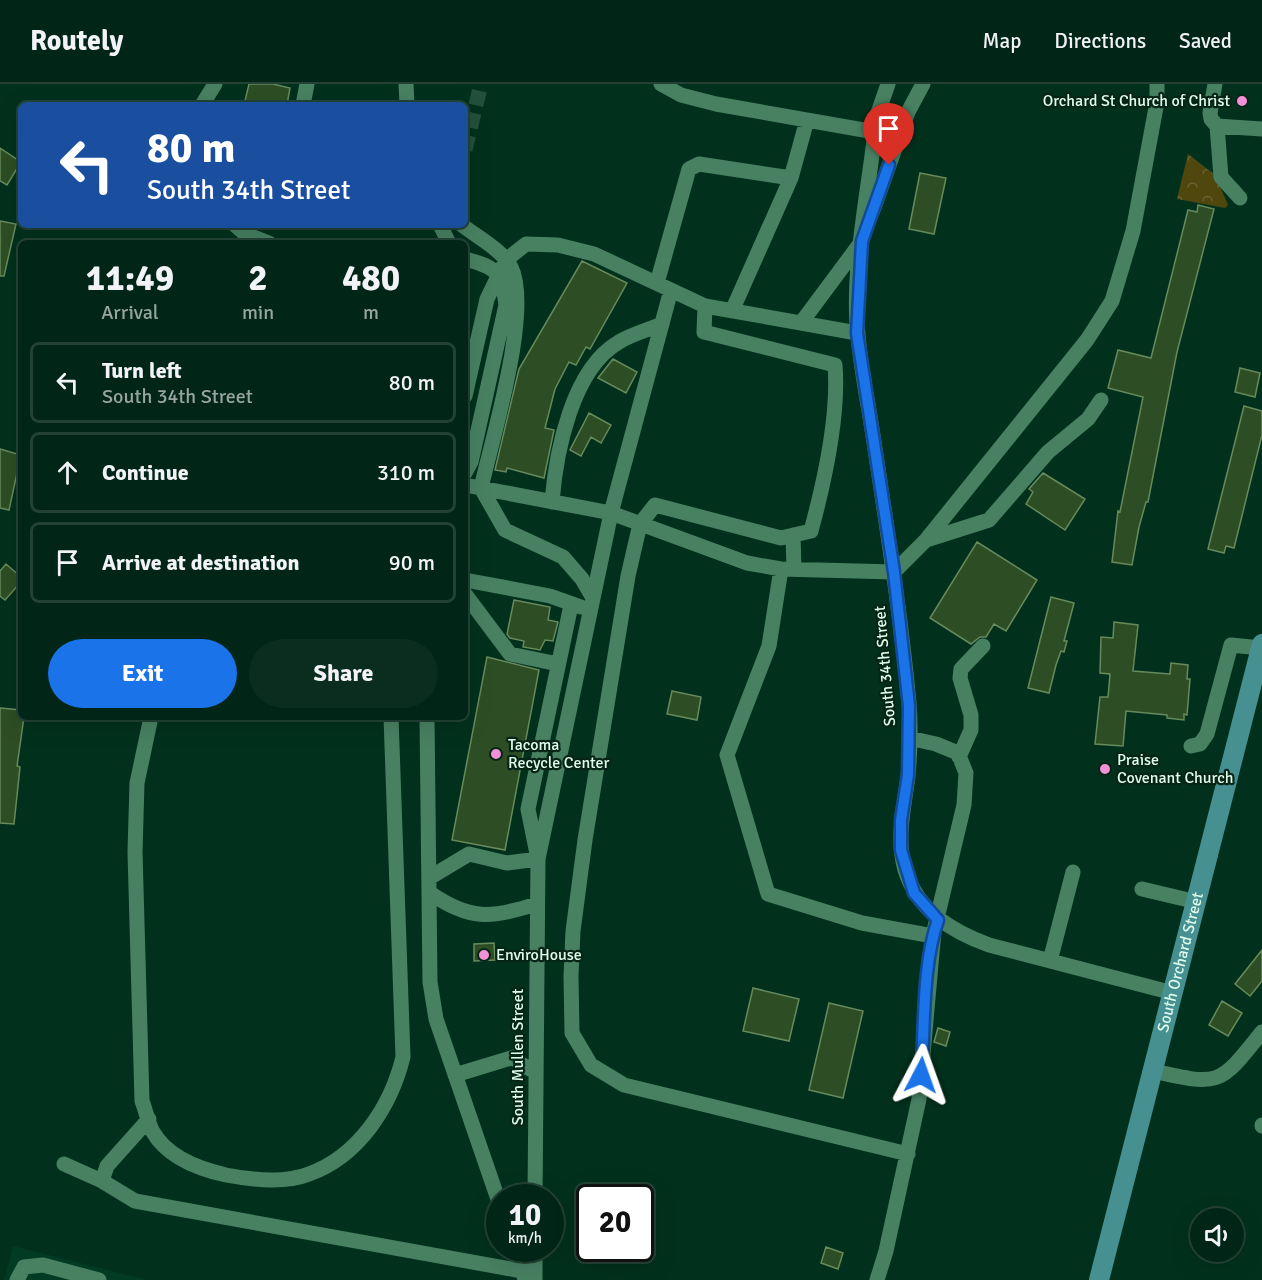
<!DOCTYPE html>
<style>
:root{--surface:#012516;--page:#0b2d1f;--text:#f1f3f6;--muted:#96a5a1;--line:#234235;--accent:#1a73e8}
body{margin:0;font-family:Signika,sans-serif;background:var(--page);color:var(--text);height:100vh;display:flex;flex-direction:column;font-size:22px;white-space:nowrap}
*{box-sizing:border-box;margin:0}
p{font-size:20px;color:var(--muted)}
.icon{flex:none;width:33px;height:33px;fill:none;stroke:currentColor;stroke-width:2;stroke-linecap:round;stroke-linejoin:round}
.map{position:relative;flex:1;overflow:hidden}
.side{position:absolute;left:18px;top:156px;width:450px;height:480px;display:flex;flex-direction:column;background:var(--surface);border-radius:9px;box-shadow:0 6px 24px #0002,0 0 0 2px var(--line)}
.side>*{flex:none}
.banner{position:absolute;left:18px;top:18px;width:450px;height:126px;border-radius:9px;box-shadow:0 6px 24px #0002,0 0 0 2px var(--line);background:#1a4fa0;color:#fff;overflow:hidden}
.buttons{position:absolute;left:1190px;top:1124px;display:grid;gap:12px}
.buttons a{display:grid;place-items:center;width:54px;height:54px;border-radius:50%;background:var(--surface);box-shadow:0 6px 24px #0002,0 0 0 2px var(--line);font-size:30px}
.speed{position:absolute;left:486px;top:1100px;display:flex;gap:12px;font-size:30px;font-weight:700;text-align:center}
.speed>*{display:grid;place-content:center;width:78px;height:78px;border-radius:50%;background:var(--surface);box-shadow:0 6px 24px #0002,0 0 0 2px var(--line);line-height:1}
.speed small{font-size:15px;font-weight:400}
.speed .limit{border:3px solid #111;border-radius:9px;background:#fff;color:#111}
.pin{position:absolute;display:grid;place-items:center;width:51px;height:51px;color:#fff;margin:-62px -26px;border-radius:50% 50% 50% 0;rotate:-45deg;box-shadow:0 0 6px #0007}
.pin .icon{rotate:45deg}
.me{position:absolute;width:66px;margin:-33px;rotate:4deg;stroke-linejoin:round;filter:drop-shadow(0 0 4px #0008)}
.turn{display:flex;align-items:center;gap:21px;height:126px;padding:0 30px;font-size:27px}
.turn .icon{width:78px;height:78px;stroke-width:2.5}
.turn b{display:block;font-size:42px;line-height:51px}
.eta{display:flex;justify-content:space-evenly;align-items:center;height:102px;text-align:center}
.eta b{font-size:36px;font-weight:700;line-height:42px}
.action{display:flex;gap:12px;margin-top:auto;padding:12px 30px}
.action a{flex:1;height:69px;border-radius:36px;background:var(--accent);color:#fff;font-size:24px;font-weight:700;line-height:69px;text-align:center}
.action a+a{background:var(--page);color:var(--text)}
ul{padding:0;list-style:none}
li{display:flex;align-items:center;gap:18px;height:81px;margin:0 12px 9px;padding:0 18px;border:3px solid var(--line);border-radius:9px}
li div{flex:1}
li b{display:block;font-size:22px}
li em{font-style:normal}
header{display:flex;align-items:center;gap:36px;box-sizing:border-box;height:84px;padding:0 30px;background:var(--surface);border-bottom:2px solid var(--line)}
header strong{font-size:28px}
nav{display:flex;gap:33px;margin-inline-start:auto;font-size:21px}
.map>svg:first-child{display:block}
.built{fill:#023b23}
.forest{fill:url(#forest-crowns)}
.building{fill:#2d4e24;stroke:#668a5c;stroke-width:1.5}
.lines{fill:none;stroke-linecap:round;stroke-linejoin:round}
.minor-tunnel{stroke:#22503c;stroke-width:15;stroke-dasharray:15 8;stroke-linecap:butt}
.minor{stroke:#488162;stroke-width:15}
.major{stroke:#469092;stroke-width:20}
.route-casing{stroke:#114b97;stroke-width:15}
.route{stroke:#1a73e8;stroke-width:10}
.poi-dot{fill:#f391d6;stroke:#062516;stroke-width:2}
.labels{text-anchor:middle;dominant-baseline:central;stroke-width:4.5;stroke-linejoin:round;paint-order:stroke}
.poi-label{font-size:16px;fill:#dffdeb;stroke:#062516;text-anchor:start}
.street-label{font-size:16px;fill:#dffdeb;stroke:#062516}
</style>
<header>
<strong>Routely</strong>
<nav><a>Map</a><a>Directions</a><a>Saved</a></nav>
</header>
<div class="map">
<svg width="1262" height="1196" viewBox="0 0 1262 1196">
<defs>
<pattern id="forest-crowns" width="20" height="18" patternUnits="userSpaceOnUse" patternTransform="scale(1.5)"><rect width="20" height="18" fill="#50470f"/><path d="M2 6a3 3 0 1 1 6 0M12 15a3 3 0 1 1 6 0" fill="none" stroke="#696232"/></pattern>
</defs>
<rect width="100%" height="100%" fill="#01311d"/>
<path class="built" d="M13,1162l134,34h-143z"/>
<path class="forest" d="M1188,70l27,21 13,30 -3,3 -48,-9z"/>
<path class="building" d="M249,0h24l17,4 -3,17h-43z
M0,64l21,14 -14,23 -7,-4z
M920,89l26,5 -12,56 -25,-5z
M1198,121l16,4 -37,143 -29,150h-2l-7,25 -7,38 -20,-3 6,-51 2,1 23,-115 -35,-9 10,-38 33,8 37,-148 9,2z
M0,137l16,3 -12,52h-4z
M582,177l45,22 -37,66 -4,-2 -10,18 -7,-3 -14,27 -10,39 9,2 -10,48 -37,-10 -1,4 -11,-2 24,-101z
M613,275l24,13 -11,21 -28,-15z
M1240,284l20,5 -5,24 -20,-5z
M1244,322l18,5v24l-28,113 -8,-2 -2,7 -16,-4z
M589,329l22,12 -10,18 -10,-6 -10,19 -11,-6z
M0,365l21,6 -12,55 -9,-2z
M1043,389l42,26 -20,31 -39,-26 7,-12 -4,-3z
M977,458l60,38 -31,51 -12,-7 -8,13h-6l-9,7 -41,-26z
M6,480l15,13v5l-16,18 -5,-4v-25z
M1051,513l23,6 -10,38h3l-3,11 -3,-1 -5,14 -7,28 -21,-5z
M514,516l36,7 -2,13 10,2 -5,19 -8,-1 -5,10 -17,-3 1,-6 -14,-3 -3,-4z
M1114,538l24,3 -5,46 37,3 1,-11 17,2 -1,14h3l-3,36 -3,-1v6l-17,-2v-3l-41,-4 -3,35 -28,-2 5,-47h8l2,-23 -10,-1 1,-36 12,1z
M487,573l52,13 -34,180 -53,-10z
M672,607l29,6 -4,23 -30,-6z
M0,624l21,2v7h3l-7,49 3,1 -6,57 -14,-1z
M494,859l1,17 -21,1v-17z
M1262,866v31l-12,15 -15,-12z
M753,904l46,11 -10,42 -46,-10z
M1222,917l20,12 -14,23 -19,-11z
M829,919l34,8 -20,87 -34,-8z
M938,944l12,4 -4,14 -12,-4z
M826,1163l17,6 -5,16 -17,-6z"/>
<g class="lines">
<path class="minor-tunnel" d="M465,66l16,-66"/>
<path class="minor" d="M406,0l1,21
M661,0l20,11 35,9 159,28
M888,0l-10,29 -3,19c-7,62 -24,141 -17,203 3,36 11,72 16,107 13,87 27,174 35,261 2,23 1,50 -1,73 -4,32 -12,62 -3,94 13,41 46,61 84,75l184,48
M1215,0l-5,29 1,6 6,7 4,51 19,21
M202,21l13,-21
M303,21l4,-21
M1217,42l45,3
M872,129l36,-101 15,-28
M235,141l10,9 24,9
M440,141l9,18
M462,141c15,12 40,25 49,42 21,43 -19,172 -30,221
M465,175c31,8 37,13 41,46l-35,157 -6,11
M657,199l32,-114 10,-5 92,14
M705,222l-1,26 131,33c4,49 -11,118 -24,166l-30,7 -126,-33 -15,19 -12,52 -43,264 -12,91 -2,45 1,57 19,32 33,20 284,69
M732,227l59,-133 16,-58
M801,239l61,-82
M465,312l22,-97 19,-39 20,-16 32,1 36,9 111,52 152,27
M465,401l146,28 136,50 34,6 113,3 32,-32 161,-200 25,-39 21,-70 24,-129v-18
M481,404l24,42 58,27 19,22 11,19
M552,418c4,-50 20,-133 67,-160 13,-8 29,-12 43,-18
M793,451l1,34
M926,456l63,-20 59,-68 40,-33 13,-19
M781,485l-12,77 -42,109 41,139 94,29 71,13
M465,496l85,16 31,11
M465,510l45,60 48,10
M151,633l-14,66 -2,69 7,249c4,10 6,22 11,31 15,26 46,37 73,43 26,5 58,9 83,-1 50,-18 82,-68 94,-117l-12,-340
M427,633l3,265 6,37 64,186
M1191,662l9,-2 7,-10 24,-89 30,3
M959,673l12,-27v-15l-11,-37 1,-9 22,-23
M429,794l40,-24 38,9 31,-4 -10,-50 43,-204
M1142,805l55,13
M430,809c39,27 61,26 106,11
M1050,877l23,-89
M1153,987c67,15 66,15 109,-39
M455,991l59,-18 5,6 17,9
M1262,1041v1
M64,1080l38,17 33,20 387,70
M102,1097l5,-15 42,-47
M535,1113l3,-338 73,-346 60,-223
M514,1164l11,31
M17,1196l7,-13 19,-2 56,15
M535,1196v-32
M877,1196l9,-29 33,-152 15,-168 30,-126 2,-32 -8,-20 -22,-9 -27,-6"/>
<path class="major" id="s1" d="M1099,1196l163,-636"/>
</g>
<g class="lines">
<g class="route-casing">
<path id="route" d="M889,81l-27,76 -5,92 37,239 15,134 -1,69 -7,45v30l13,43 24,27c-16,45 -13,107 -17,155"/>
</g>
<use href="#route" class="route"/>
</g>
<g class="poi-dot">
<circle cx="1242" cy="17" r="6"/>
<circle cx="496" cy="670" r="6"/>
<circle cx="1105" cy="685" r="6"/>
<circle cx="484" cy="871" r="6"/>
</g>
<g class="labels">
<g class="poi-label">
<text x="1230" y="17" text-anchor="end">Orchard St Church of Christ</text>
<text x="508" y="661">Tacoma<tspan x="508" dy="18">Recycle Center</tspan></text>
<text x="1117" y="676">Praise<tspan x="1117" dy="18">Covenant Church</tspan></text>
<text x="496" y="871">EnviroHouse</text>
</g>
<g class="street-label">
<text transform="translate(885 582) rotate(-95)">South 34th Street</text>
<text stroke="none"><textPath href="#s1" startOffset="328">South Orchard Street</textPath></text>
<text transform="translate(518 973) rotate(-90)">South Mullen Street</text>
</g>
</g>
</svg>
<div class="buttons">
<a><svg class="icon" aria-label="sound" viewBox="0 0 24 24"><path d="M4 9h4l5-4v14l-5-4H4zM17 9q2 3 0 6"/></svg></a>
</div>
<div class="speed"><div>10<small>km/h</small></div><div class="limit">20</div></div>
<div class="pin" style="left:889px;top:81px;background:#d93025"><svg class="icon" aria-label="arrive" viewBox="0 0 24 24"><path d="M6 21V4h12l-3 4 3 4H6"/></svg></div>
<svg class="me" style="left:921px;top:991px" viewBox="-20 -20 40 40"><path d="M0-17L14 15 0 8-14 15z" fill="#1a73e8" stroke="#fff" stroke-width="4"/></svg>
<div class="banner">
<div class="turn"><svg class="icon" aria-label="left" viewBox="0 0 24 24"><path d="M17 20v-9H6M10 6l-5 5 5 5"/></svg><div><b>80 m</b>South 34th Street</div></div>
</div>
<section class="side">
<div class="eta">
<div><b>11:49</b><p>Arrival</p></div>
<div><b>2</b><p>min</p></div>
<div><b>480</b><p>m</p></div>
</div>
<ul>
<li><svg class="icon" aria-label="left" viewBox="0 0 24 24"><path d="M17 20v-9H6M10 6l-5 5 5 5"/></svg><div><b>Turn left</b><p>South 34th Street</p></div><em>80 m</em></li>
<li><svg class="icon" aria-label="ahead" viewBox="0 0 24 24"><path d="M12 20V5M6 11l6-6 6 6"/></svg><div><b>Continue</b></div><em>310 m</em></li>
<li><svg class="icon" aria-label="arrive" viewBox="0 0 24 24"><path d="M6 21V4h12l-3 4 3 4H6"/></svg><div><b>Arrive at destination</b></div><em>90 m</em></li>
</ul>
<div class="action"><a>Exit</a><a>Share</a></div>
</section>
</div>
